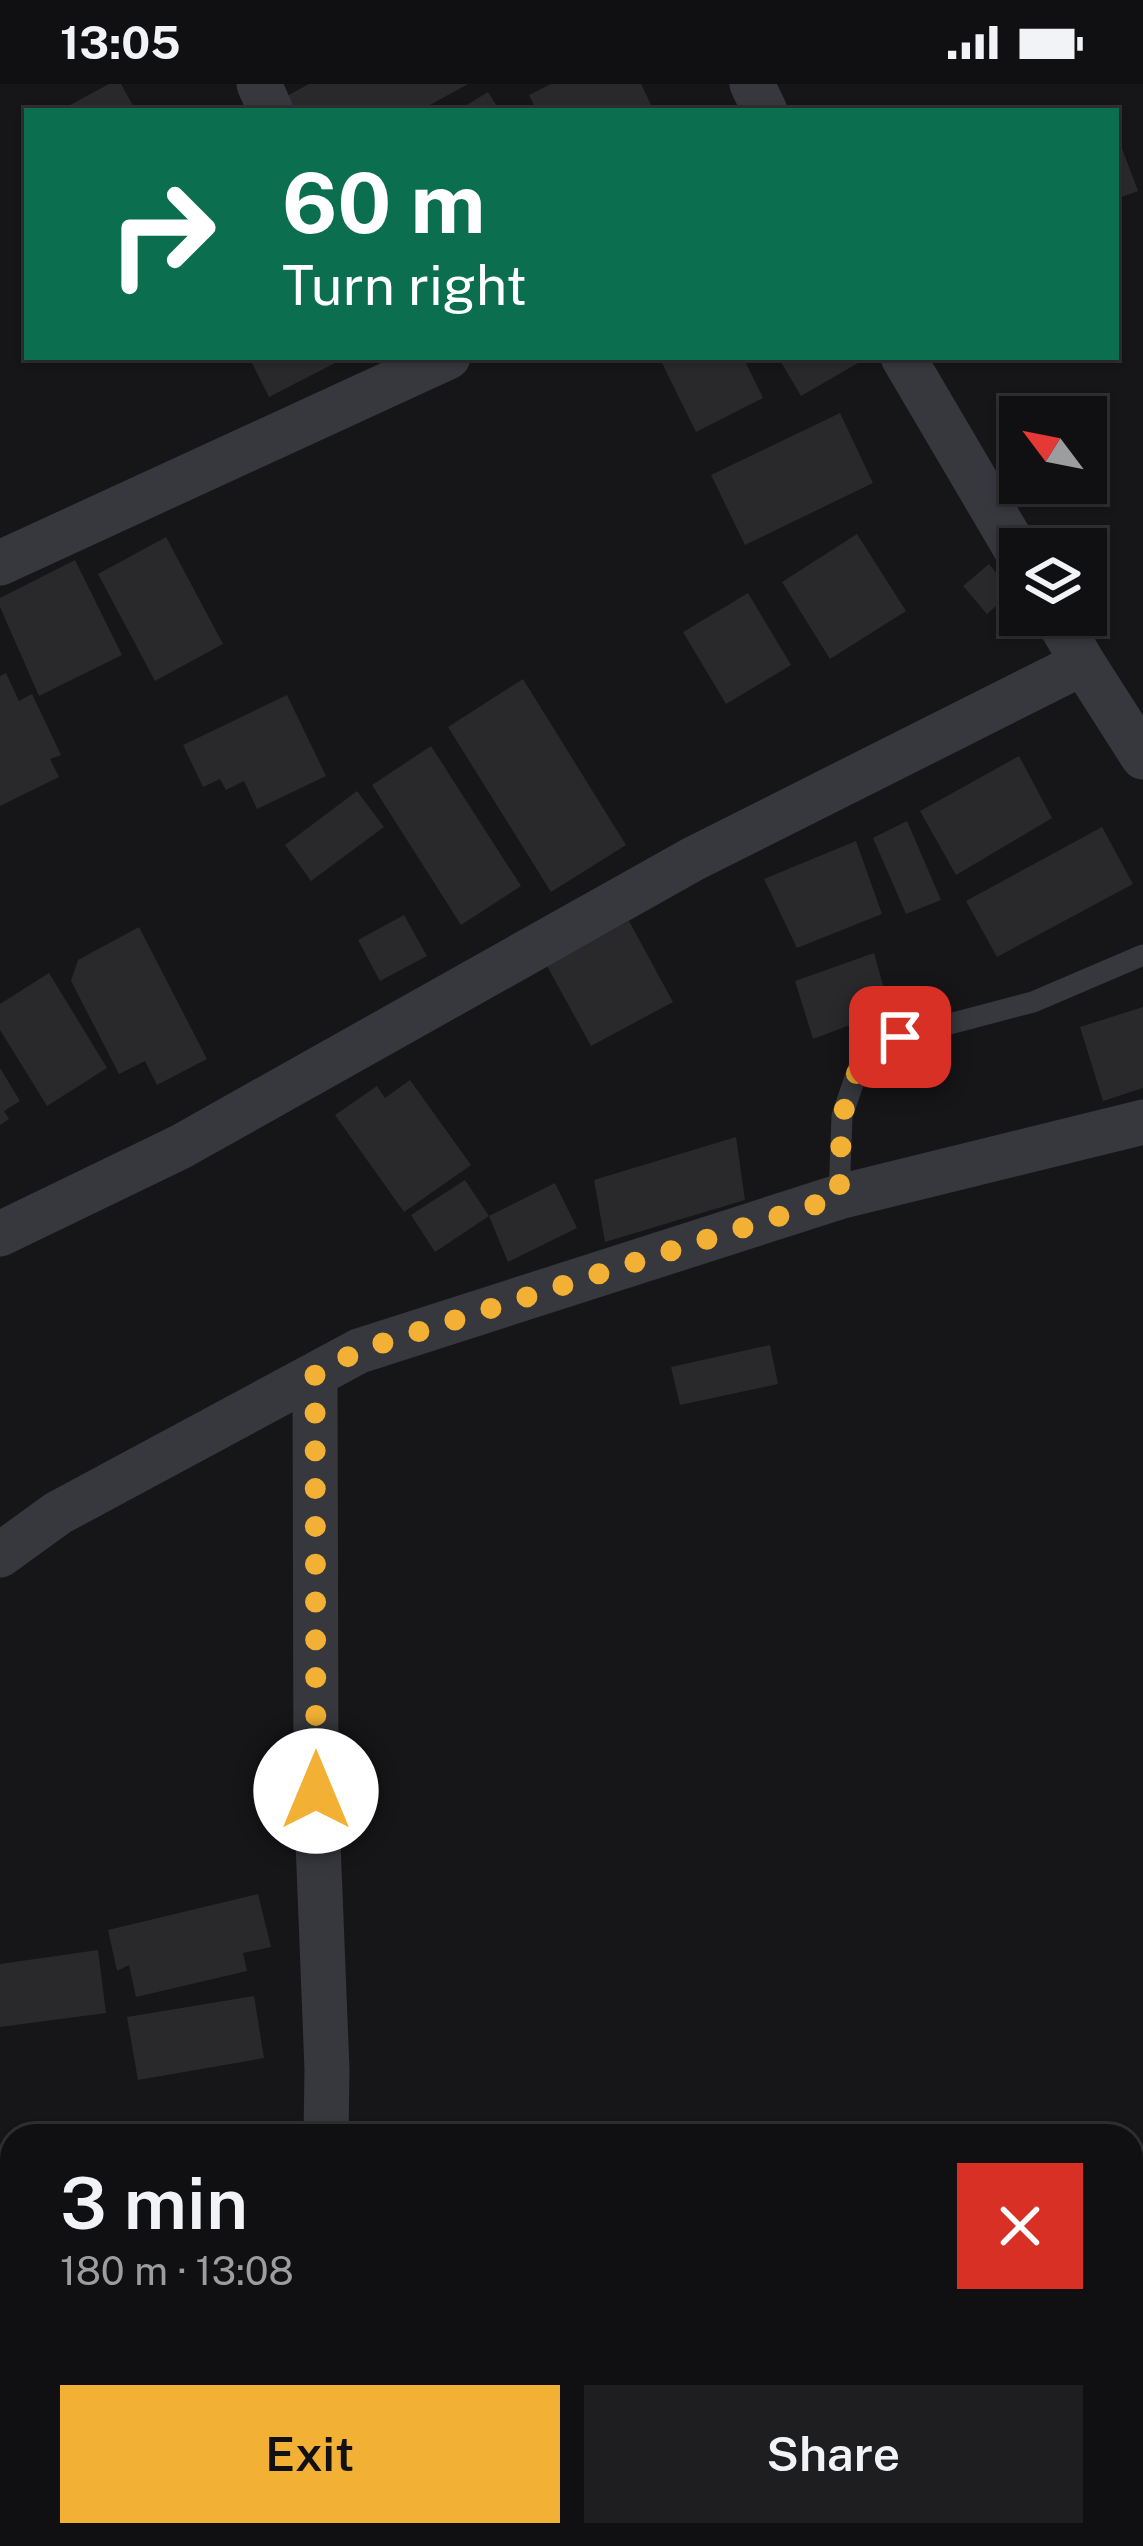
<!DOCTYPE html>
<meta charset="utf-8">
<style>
:root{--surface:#101012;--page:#1e1e20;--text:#f1f3f6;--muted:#9c9d9f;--line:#303032;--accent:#f2b134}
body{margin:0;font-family:"Public Sans",sans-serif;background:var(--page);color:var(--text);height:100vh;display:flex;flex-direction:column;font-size:45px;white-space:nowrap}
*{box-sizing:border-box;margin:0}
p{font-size:39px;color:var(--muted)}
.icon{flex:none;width:66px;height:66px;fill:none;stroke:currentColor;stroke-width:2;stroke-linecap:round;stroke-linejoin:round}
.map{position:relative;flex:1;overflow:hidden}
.drawer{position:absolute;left:0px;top:2040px;width:1143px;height:423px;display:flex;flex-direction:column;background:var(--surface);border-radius:36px 36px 0 0;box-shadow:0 3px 9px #0004,0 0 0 3px var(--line)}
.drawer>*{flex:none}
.hud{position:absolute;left:24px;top:24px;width:1095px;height:252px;border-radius:0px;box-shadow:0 3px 9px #0004,0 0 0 3px var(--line);background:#0b6e4f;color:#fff;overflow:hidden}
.needle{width:78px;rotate:302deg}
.buttons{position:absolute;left:999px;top:312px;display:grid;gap:24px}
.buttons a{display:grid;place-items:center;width:108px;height:108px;border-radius:0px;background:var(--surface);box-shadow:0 3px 9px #0004,0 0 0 3px var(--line);font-size:60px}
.pin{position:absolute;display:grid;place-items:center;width:102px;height:102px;color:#fff;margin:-51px;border-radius:24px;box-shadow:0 6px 18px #0006}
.me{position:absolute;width:132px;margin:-66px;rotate:0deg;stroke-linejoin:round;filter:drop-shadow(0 0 9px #0008)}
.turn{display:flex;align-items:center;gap:42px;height:252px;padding:0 60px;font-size:54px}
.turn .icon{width:156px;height:156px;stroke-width:2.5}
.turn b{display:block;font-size:84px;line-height:102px}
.round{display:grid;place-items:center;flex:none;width:126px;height:126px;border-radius:0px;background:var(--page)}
.overview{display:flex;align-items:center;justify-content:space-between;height:204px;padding:0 60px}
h1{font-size:72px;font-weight:600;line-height:90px}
.button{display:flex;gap:24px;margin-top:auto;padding:24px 60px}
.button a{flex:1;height:138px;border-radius:0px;background:var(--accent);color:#111;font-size:48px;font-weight:600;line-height:138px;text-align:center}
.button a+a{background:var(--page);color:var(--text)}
.status{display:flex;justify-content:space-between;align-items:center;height:84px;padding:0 60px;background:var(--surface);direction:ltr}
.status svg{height:33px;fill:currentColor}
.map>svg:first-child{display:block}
.building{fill:#29292c}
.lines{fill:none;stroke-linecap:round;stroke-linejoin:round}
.service{stroke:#37383d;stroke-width:21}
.minor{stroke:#37383d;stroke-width:45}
.route{stroke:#f2b134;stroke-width:21;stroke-dasharray:0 37.8}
</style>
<div class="status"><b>13:05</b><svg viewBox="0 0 49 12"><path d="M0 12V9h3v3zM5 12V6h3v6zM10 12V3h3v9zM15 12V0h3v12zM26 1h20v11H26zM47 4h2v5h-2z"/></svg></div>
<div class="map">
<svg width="1143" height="2462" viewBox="0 0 1143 2462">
<rect width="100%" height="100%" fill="#161618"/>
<path class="building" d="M109,0h12l15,27h-77z
M309,0h159l-49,27h-126l-8,-14z
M551,0h90l13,27h-117l-8,-16z
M488,8l12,19h-43z
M1120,59l18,48 -22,8v-54z
M249,273h90l2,3 -72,37z
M659,273h84l20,41 -67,34z
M778,273h76l4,6 -57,33z
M840,329l33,70 -128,62 -34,-70z
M857,450l49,77 -76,48 -48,-77z
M166,453l57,107 -68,37 -57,-107z
M75,476l47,95 -83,41 -39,-89v-9z
M989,480l23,28 -25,22 -24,-28z
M748,509l43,72 -65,39 -43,-72z
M6,589l13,28 13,-7 29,61 -11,4 9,18 -59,29v-130z
M523,595l103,166 -75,47 -103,-165z
M287,611l39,81 -69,33 -13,-28 -18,9 -6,-11 -17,8 -20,-42z
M431,662l90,140 -60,39 -89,-140z
M1019,672l33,62 -96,57 -36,-64z
M357,707l27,36 -73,54 -26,-36z
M907,737l34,79 -35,14 -33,-76z
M1102,743l31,57 -136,73 -31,-56z
M856,757l26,73 -85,34 -33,-69z
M404,831l23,41 -47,25 -22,-41z
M629,837l44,81 -82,44 -44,-80z
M139,843l68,132 -50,26 -12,-24 -26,13 -48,-93 7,-21z
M874,869l16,57 -77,29 -18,-58z
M49,889l58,95 -60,38 -47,-76v-26z
M1143,923v81l-40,13 -23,-74z
M0,984l20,33 -16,10 5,8 -9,6z
M410,996l61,85 -67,47 -69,-97 42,-29 8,12z
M736,1053l9,63 -140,42 -11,-62z
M465,1096l24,36 -54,36 -24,-37z
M555,1099l22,45 -69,34 -19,-46z
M770,1261l8,39 -98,21 -9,-38z
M258,1810l13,53 -28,6 4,18 -111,26 -7,-32 -12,6 -9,-41z
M98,1866l8,63 -106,14v-63z
M254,1912l10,62 -126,22 -11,-63z
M1143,2133v118l-12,2v-118z"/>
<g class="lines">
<path class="service" d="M839,1113l3,-81 16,-47 42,-32 133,-35 110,-47"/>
<path class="minor" d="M259,0l12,27
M752,0l13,27
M903,273l117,199
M0,479l448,-206
M1055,531l28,48
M0,1150l180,-87 513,-288 390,-196 60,94
M315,1291l1,416 11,279 -1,66
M0,1471l58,-42 301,-162 480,-154 304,-75
M332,2451v11"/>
</g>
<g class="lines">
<path class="route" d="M316,1707l-1,-416 43,-24 481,-154 3,-81 16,-47 42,-32"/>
</g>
</svg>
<div class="buttons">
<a><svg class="needle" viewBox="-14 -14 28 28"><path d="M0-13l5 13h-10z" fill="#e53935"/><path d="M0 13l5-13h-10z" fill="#9c9d9f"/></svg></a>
<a><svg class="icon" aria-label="layers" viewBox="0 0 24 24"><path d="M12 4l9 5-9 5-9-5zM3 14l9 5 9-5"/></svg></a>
</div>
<div class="pin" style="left:900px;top:953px;background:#d93025"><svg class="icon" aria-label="arrive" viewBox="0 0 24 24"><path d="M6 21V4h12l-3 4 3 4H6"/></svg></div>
<svg class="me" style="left:316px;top:1707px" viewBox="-20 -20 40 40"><circle r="19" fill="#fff"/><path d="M0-13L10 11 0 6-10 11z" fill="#f2b134"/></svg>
<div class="hud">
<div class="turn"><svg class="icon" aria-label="right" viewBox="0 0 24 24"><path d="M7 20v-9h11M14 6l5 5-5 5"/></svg><div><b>60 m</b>Turn right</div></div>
</div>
<section class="drawer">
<div class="overview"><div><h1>3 min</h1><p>180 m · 13:08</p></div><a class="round" style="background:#d93025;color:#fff"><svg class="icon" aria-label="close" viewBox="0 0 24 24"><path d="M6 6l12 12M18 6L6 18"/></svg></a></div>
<div class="button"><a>Exit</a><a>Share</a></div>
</section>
</div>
